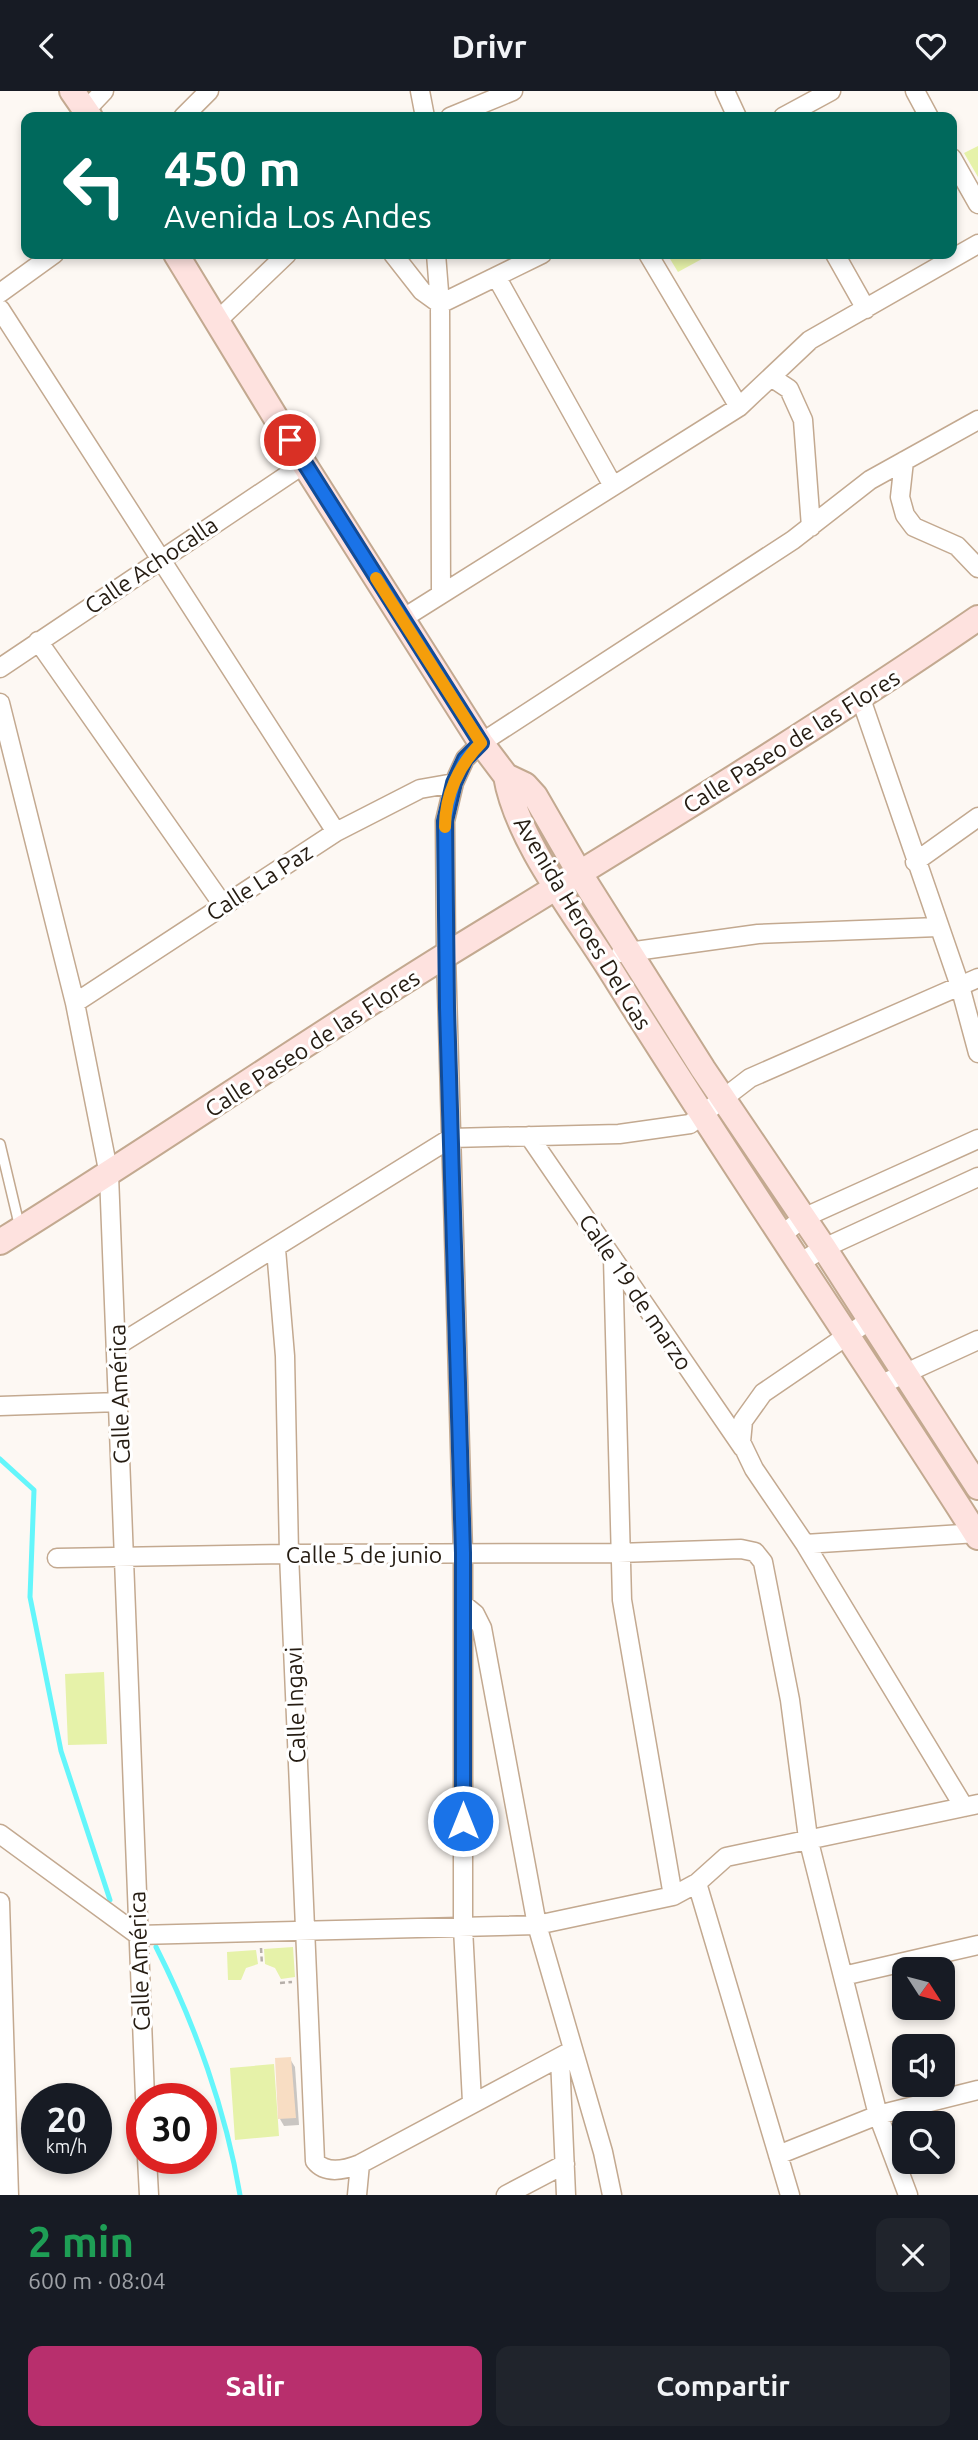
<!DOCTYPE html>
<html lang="es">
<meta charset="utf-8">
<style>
:root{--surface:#171b24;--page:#20242c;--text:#f1f3f6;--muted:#9ea1a6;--accent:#b82f6d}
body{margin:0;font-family:Ubuntu,sans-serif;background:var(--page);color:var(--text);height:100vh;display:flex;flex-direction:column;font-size:26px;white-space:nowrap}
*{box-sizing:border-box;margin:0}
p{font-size:23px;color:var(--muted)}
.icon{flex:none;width:38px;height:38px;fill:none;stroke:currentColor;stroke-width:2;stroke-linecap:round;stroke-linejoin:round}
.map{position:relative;height:2104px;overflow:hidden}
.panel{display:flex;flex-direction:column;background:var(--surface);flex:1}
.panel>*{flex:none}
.top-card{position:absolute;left:21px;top:21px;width:936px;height:147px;border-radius:14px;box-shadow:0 4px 10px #0003;background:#00695c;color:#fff;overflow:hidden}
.needle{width:46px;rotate:126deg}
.fabs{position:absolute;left:892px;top:1866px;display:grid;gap:14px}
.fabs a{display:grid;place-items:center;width:63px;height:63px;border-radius:14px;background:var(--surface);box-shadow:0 4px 10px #0003;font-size:35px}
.speed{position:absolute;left:21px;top:1992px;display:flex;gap:14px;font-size:35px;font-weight:700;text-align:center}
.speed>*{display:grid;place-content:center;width:91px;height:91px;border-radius:50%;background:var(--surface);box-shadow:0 4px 10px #0003;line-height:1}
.speed small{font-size:18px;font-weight:400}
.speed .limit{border:10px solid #d22;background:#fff;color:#111}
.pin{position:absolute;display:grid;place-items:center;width:60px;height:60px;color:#fff;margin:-30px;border:4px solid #fff;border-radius:50%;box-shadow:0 2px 7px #0007}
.me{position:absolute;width:77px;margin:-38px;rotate:0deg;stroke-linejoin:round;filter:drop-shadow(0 0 5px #0008)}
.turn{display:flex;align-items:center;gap:24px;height:147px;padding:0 28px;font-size:32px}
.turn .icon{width:91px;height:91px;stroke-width:2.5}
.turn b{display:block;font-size:49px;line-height:60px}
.round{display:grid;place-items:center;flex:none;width:74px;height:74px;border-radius:14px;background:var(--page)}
.summary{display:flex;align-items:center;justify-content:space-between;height:119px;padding:0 28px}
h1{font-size:42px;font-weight:600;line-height:52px;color:#1e9e55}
.cta{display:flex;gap:14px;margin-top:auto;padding:14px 28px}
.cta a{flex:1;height:80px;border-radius:14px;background:var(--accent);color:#fff;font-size:28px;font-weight:600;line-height:80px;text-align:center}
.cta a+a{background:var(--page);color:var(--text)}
header{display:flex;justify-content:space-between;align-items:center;height:91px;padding:0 28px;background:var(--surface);font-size:32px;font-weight:600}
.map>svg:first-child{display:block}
.green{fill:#e6f2a9}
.shadow{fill:#0003}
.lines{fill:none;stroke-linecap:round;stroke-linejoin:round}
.stream{stroke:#64f6fb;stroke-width:5}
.building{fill:#f8ddc3}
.lane-casing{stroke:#c3a990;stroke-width:12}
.street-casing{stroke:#c3a990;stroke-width:21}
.secondary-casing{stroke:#c3a990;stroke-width:28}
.path{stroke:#b6afa9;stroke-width:2.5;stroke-dasharray:5 3.5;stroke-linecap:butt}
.lane{stroke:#fff;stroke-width:9}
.street{stroke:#fff;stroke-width:18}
.secondary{stroke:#fee2df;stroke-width:24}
.route-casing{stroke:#114b97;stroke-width:18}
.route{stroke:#1a73e8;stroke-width:12}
.slow{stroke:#f59e0b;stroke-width:12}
.labels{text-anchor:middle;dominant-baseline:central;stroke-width:6;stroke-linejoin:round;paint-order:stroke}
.street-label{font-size:23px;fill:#251c12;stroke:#fff}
</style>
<header><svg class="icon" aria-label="back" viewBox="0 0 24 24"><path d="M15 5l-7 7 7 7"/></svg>Drivr<svg class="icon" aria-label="heart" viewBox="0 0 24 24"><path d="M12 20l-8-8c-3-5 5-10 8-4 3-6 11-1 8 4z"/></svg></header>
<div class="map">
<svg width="978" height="2104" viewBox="0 0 978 2104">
<rect width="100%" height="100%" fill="#fdf8f3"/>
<path class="green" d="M978,55v31l-14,-24z
M667,163h44l-33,18z
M104,1581l3,72 -39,1 -3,-71z
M293,1856l2,30 -14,2 -6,-11 -10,-4 -1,-15z
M256,1859l2,14 -12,4 -5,12h-13l-1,-28z
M274,1973l5,72 -44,4 -5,-72z"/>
<path class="shadow" d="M290,1968l5,8 4,58 -15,1 -4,-7z"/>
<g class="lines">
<path class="stream" d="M0,1368l34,31 -4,107 31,154 49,149
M156,1856c39,77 70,164 84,248"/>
</g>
<path class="building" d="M291,1966l5,61 -18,1 -3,-61z"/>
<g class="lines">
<g class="lane-casing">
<path id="lane" d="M0,1053l20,84"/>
</g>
<g class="street-casing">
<path id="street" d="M420,0l5,26
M725,0l12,26
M915,0l14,26
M85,20l19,-20
M183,26l26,-26
M450,26l63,-26
M783,26l48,-26
M952,67l26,46
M393,163l29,37 18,13 102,-50
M436,163l4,50 1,289
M648,163l91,153
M835,163l31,55
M497,187l116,208
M0,202l54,-39
M0,218l336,523
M217,230l70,-67
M771,286l18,12 14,31 8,107
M904,370l-4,36 5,18 9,12 43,19 21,22
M402,528l337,-212 71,-67 168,-96
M38,550l185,264
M0,577l304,-204
M861,608l99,287 18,67
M0,612l75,300 34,172 36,923
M915,771l63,-45
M621,862l137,-19 180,-7
M75,912l261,-171 84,-43 34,-6
M529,1045l214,312
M782,1144l21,-17 175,-79
M276,1158l9,107 4,198 26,607c11,14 30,9 45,3l213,-114
M613,1167l9,342 51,296
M801,1171l23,-14 154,-71
M870,1229l-107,73 -20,28 -2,21 13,27 51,75 159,263
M118,1254l333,-207 168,-4 71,-10 60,-46 228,-100
M882,1293l96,-44
M0,1315l119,-4
M805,1453l173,-11
M57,1467l232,-4 329,-1 123,-4 14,3 8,10 27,138 18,138 70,277 30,80
M464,1514l11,9 7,14 55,297 66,227 9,43
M0,1743l138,101 399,-10 136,-29 24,-13 29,-26 252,-53
M697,1792l93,312
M0,1811l9,293
M843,1885l135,-31
M560,1967l6,137
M472,2011l-9,-174v-375l-17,-597 -1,-135 9,-38 11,-24 16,-16 312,-203 77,-60 108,-60
M778,2064l100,-40 100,-25
M147,2067l2,37
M357,2104l3,-31
M506,2104l59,-31"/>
</g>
<g class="secondary-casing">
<path id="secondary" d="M72,0l18,26
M176,163l128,210 177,279 25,33 19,9 10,11 45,78 123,195 121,179 154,239
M506,685c11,66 72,141 107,198 118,190 245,374 365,563
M0,1151c150,-93 296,-194 446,-287 179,-110 359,-218 532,-337"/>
</g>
<path class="path" d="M261,1857l1,17
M280,1892l12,-1"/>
<use href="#lane" class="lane"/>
<use href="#street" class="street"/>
<use href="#secondary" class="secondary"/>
</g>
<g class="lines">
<g class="route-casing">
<path id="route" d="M290,349l191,303 -16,16 -11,24 -9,38 2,187 16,545v268"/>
</g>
<use href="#route" class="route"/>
<path class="slow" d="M376,487l105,165c-22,22 -36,52 -36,84"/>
</g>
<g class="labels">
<g class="street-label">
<text transform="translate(151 474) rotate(-34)">Calle Achocalla</text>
<text transform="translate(791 650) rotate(-32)">Calle Paseo de las Flores</text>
<text transform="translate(259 791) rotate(-33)">Calle La Paz</text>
<text transform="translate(583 832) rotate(59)">Avenida Heroes Del Gas</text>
<text transform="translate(312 952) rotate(-33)">Calle Paseo de las Flores</text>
<text transform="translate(636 1201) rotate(56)">Calle 19 de marzo</text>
<text transform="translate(119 1303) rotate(-92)">Calle América</text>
<text x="364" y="1463">Calle 5 de junio</text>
<text transform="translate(295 1614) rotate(-92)">Calle Ingavi</text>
<text transform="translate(139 1870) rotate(-92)">Calle América</text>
</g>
</g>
</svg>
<div class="fabs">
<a><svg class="needle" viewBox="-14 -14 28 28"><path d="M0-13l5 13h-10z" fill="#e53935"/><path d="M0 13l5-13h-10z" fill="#9ea1a6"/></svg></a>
<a><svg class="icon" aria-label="sound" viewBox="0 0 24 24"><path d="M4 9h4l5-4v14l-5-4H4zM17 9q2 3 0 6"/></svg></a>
<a><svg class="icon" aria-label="search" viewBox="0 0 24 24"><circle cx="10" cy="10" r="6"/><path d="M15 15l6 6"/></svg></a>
</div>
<div class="speed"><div>20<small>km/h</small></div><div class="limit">30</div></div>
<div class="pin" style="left:290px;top:349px;background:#d93025"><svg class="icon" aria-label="arrive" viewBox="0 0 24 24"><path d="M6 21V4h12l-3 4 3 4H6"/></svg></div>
<svg class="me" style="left:463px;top:1730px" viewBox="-20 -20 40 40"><circle r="17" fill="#1a73e8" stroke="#fff" stroke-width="3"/><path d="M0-11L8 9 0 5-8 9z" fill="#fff"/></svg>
<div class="top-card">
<div class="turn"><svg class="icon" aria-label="left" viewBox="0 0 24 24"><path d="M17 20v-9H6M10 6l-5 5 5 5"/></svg><div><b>450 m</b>Avenida Los Andes</div></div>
</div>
</div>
<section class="panel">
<div class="summary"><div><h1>2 min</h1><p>600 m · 08:04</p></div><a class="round"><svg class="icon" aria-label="close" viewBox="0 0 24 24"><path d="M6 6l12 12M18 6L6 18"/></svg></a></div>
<div class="cta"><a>Salir</a><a>Compartir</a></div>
</section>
